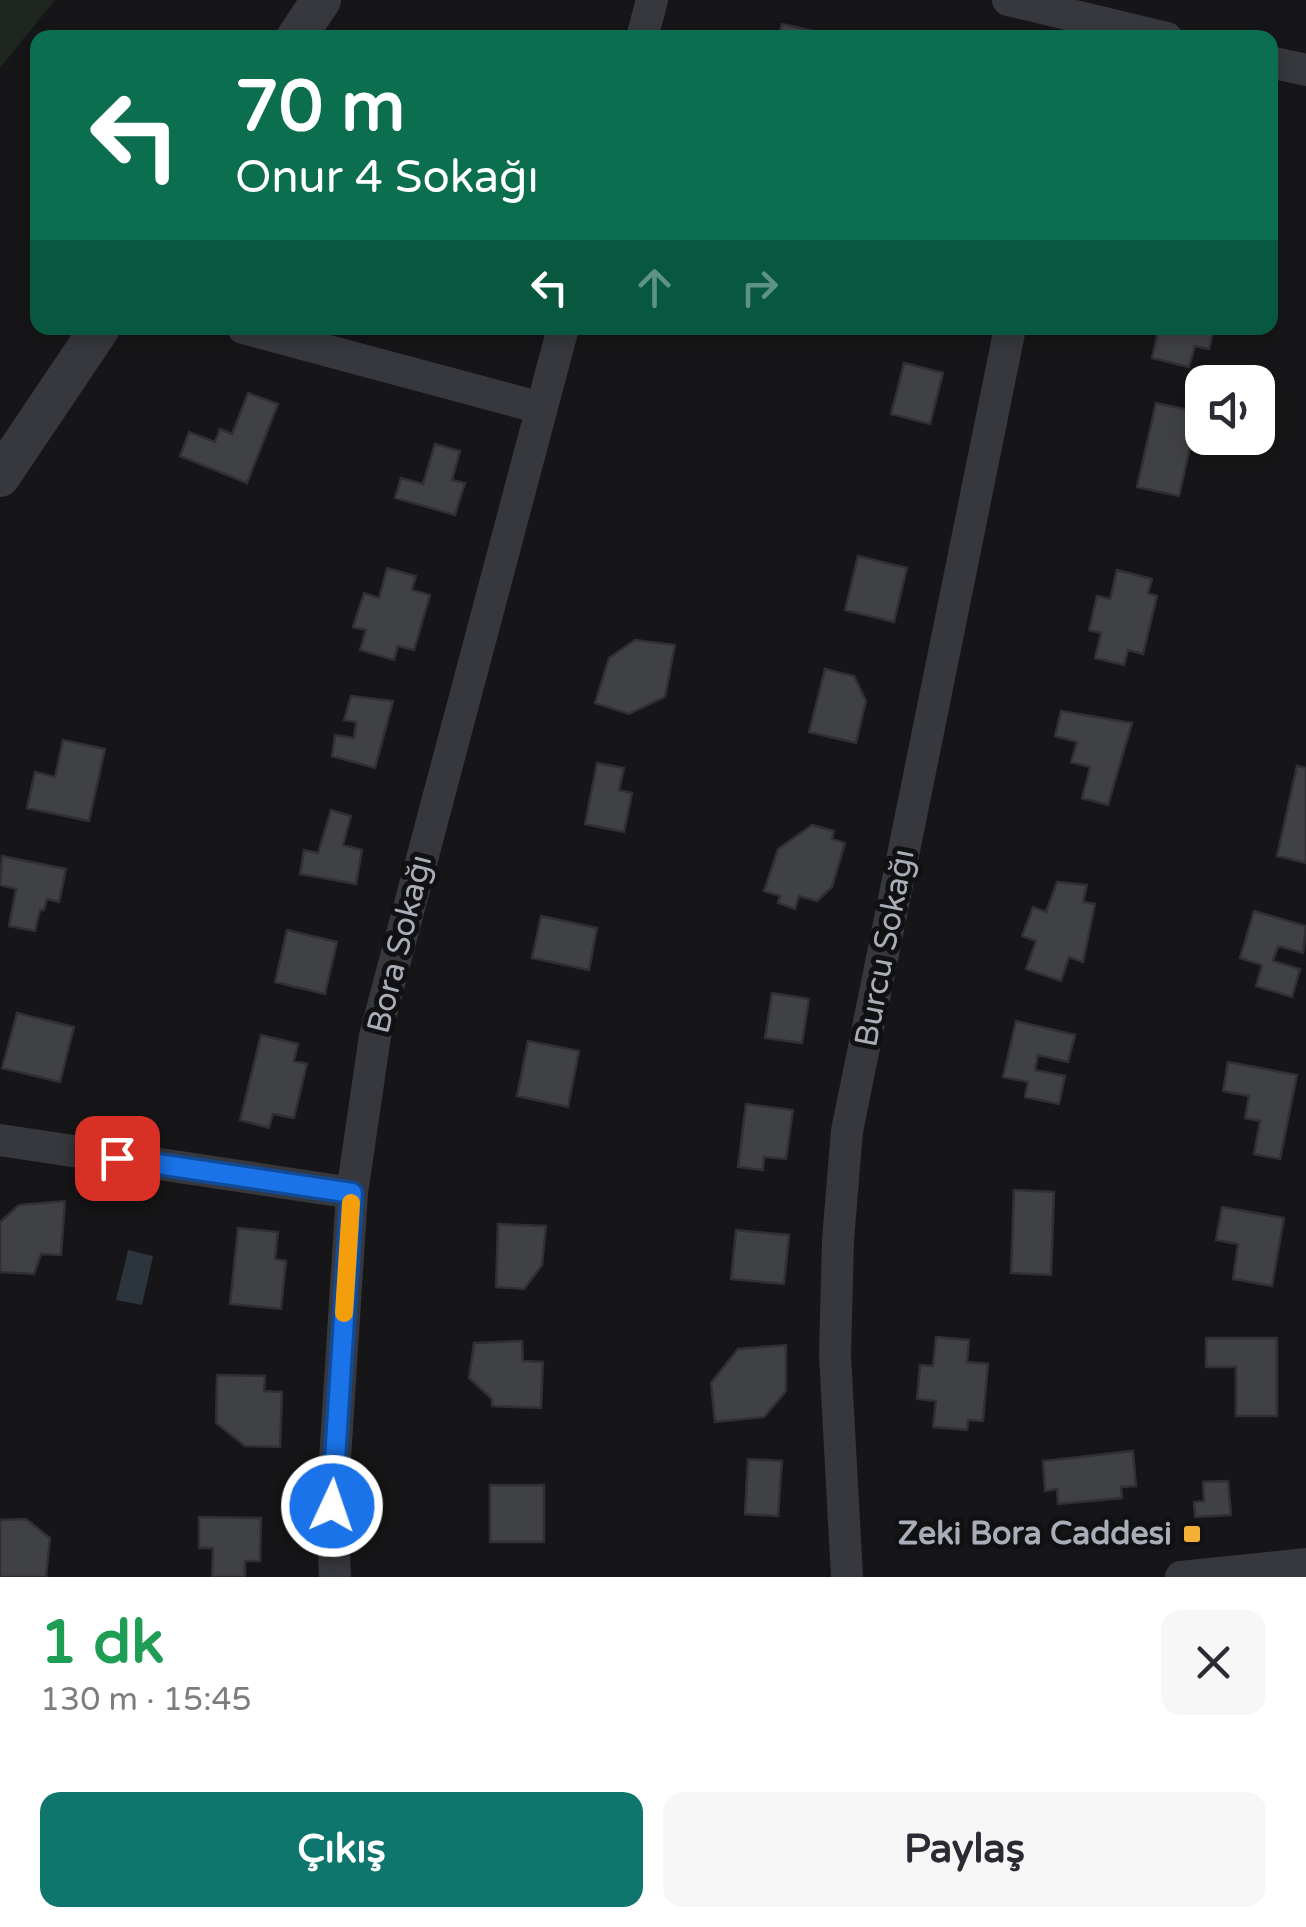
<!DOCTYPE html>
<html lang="tr">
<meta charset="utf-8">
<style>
:root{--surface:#fff;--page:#f7f7f7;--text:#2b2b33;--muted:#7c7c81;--accent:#0f766e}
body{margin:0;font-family:"Varela Round",sans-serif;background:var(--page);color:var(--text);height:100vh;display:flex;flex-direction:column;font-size:38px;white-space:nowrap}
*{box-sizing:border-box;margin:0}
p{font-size:32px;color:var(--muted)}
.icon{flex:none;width:55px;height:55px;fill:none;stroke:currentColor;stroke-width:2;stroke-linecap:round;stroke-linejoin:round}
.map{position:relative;height:1577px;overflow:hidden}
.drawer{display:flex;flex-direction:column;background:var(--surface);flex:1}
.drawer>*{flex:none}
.hud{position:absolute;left:30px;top:30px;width:1248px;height:305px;border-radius:20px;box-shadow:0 5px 15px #0003;background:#0b6e4f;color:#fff;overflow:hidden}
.fabs{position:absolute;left:1185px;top:365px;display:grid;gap:20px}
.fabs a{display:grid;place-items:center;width:90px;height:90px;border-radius:20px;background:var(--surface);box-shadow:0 5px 15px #0003;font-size:50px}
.pin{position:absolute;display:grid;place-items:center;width:85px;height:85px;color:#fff;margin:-42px;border-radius:20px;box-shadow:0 5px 15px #0006}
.me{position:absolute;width:110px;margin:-55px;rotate:3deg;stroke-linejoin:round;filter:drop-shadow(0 0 8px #0008)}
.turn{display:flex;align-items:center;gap:35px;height:210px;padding:0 40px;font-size:45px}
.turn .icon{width:130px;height:130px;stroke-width:2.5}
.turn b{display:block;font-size:70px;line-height:85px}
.lanes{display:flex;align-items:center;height:95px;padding:0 40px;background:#0003;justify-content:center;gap:50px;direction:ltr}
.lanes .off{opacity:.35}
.round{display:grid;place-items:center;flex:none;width:105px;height:105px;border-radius:20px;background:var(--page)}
.head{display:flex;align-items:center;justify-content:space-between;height:170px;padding:0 40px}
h1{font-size:60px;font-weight:800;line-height:75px;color:#1e9e55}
.cta{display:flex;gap:20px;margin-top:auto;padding:20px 40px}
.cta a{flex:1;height:115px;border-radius:20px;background:var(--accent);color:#fff;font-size:40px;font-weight:800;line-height:115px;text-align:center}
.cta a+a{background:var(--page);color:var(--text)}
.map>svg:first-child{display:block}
.green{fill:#1e261f}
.water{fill:#2c353c}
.building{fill:#404145;stroke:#303034;stroke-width:2.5}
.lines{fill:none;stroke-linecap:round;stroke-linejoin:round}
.minor{stroke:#37383d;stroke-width:32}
.tertiary{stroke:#37383d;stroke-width:40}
.route-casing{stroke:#114b97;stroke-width:25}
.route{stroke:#1a73e8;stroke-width:18}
.slow{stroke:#f59e0b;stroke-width:18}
.poi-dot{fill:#f2b134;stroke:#111113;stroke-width:4}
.labels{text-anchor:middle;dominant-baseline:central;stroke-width:10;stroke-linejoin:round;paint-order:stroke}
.street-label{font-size:32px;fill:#a8adb8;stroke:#111113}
.poi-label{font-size:32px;font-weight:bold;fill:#a8adb8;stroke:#111113;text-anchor:end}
</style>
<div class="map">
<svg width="1306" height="1577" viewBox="0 0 1306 1577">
<rect width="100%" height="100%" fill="#161618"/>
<path class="green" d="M0,0h55l-55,68z"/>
<path class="water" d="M128,1250l25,6 -11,49 -26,-5z"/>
<path class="building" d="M782,24l40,9 -1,5h-43z
M1159,328h55l-5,21 -14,-3 -6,21 -37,-9z
M904,363l39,10 -13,51 -39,-10z
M248,393l30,11 -31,79 -67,-27 9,-24 26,10 5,-13 12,5z
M1156,403l42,9 -19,84 -42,-9z
M435,444l25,7 -8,29 13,3 -10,32 -60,-17 6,-20 22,6z
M858,556l49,12 -13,54 -49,-12z
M387,568l29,8 -4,14 18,5 -16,55 -16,-4 -4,14 -34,-10 6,-20 -13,-3 11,-34 15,5z
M1117,570l35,9 -4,14 9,3 -14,58 -15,-4 -4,15 -29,-7 6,-25 -12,-3 8,-34 13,3z
M635,640l40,5 -10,52 -36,17 -34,-11 14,-45z
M825,669l29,7 12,25 -10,42 -47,-11z
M351,696l42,5 -18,67 -43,-12 3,-21 19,3 2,-16 -12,-2z
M1061,711l71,12 -24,82 -26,-7 8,-31 -19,-5 6,-20 -22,-6z
M63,740l42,9 -16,72 -62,-13 8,-36 20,5z
M597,763l27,5 -5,22 13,3 -8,39 -39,-8z
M1297,766l9,2v95l-29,-7z
M331,810l20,6 -8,29 19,5 -6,34 -56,-10 4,-24 14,3z
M812,825l22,6 -2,8 13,4 -13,44 -15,14 -18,-5 -4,13 -17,-6 2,-7 -16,-5 14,-42z
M2,856l64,13 -7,33 -12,-3 -3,11h-4l-5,21 -26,-5 7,-37 -16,-4z
M1057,882l30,3 -4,17 12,2 -12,58 -14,-5 -8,24 -35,-12 10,-28 -14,-5 11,-29 13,5z
M1254,911l52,15 -3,27 -25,-7 -5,15 27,8 -8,28 -36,-11 6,-21 -22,-7z
M541,916l56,12 -8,42 -57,-12z
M287,930l50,12 -12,52 -50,-12z
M772,993l37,6 -7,44 -37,-5z
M17,1013l57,14 -14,55 -58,-14z
M1016,1021l59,14 -7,27 -30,-7 -3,15 30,6 -6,28 -34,-7 3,-15 -25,-5z
M261,1035l37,9 -4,17 13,3 -13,54 -21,-4 -4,14 -29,-8z
M528,1041l51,10 -11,56 -51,-11z
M1228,1062l69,13 -17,84 -26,-5 6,-33 -15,-3 4,-22 -26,-5z
M746,1104l47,6 -7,49 -22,-2 -1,13 -25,-3z
M1014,1190l40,2 -3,83 -40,-2z
M65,1201l-4,54 -20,-1 -7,20 -34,-2v-50l19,-17z
M1222,1207l62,11 -12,68 -39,-7 5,-35 -22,-4z
M498,1224l48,2 -4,39 -18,24 -28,-2z
M238,1228l40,4 -3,27 11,2 -5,48 -51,-5z
M736,1230l53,5 -5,49 -53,-5z
M936,1337l33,3 -2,22 21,2 -5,57 -15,-1 -1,10 -34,-3 3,-26 -19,-2 3,-34 13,1z
M1206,1338h71v78h-41v-49h-30z
M522,1341l1,20 20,1 -2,46 -49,-2v-7l-23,-21 5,-35z
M786,1345v46l-22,26 -49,5 -4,-39 27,-34z
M217,1375l48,1 -1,15 18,1 -2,55 -35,-1 -29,-23z
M1133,1451l3,35 -15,1 1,11 -64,6 -1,-15 -12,2 -2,-30z
M748,1459l34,2 -4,55 -33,-2z
M1228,1481l3,34 -36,2 -1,-15 10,-1 -1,-19z
M490,1485h54v57h-54z
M199,1517l62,1 -1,43h-15v16h-33l1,-29h-14z
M26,1519l24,19 -4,39h-46v-57z"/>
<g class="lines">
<path class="minor" d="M1008,0l159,38
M642,38l10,-38
M1270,62l36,8
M243,328l298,80
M0,1140l352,53
M335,1577l-3,-71 20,-313 23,-157 188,-708
M847,1577l-12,-222 3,-115 9,-109 163,-803
M1181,1577l125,-13"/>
<path class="tertiary" d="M296,38l25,-38
M0,477l100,-149"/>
</g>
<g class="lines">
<g class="route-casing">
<path id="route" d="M117,1158l235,35 -20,313"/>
</g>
<use href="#route" class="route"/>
<path class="slow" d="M344,1313l7,-110"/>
</g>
<rect class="poi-dot" x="1182" y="1524" width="20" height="20" rx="5"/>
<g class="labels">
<g class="street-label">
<text transform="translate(400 944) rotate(-76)">Bora Sokağı</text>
<text transform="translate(885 948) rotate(-79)">Burcu Sokağı</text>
</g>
<g class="poi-label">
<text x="1172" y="1534">Zeki Bora Caddesi</text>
</g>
</g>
</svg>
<div class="fabs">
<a><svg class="icon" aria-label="sound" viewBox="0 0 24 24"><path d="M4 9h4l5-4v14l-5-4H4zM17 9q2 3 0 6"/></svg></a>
</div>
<div class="pin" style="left:117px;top:1158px;background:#d93025"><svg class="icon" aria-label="arrive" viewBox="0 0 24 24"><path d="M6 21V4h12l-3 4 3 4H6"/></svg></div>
<svg class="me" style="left:332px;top:1506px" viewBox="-20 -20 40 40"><circle r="17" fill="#1a73e8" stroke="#fff" stroke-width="3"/><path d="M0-11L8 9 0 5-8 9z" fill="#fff"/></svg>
<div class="hud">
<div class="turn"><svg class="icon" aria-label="left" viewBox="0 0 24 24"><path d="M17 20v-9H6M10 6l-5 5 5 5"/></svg><div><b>70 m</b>Onur 4 Sokağı</div></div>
<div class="lanes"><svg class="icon" aria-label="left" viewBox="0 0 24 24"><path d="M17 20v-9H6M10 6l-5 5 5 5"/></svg><svg class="icon off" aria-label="ahead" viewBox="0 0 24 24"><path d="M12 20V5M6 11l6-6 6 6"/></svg><svg class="icon off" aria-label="right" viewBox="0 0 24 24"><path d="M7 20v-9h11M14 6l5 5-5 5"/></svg></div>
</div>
</div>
<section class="drawer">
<div class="head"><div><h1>1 dk</h1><p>130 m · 15:45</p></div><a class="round"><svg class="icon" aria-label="close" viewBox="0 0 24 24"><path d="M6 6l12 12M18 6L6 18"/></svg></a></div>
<div class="cta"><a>Çıkış</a><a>Paylaş</a></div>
</section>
